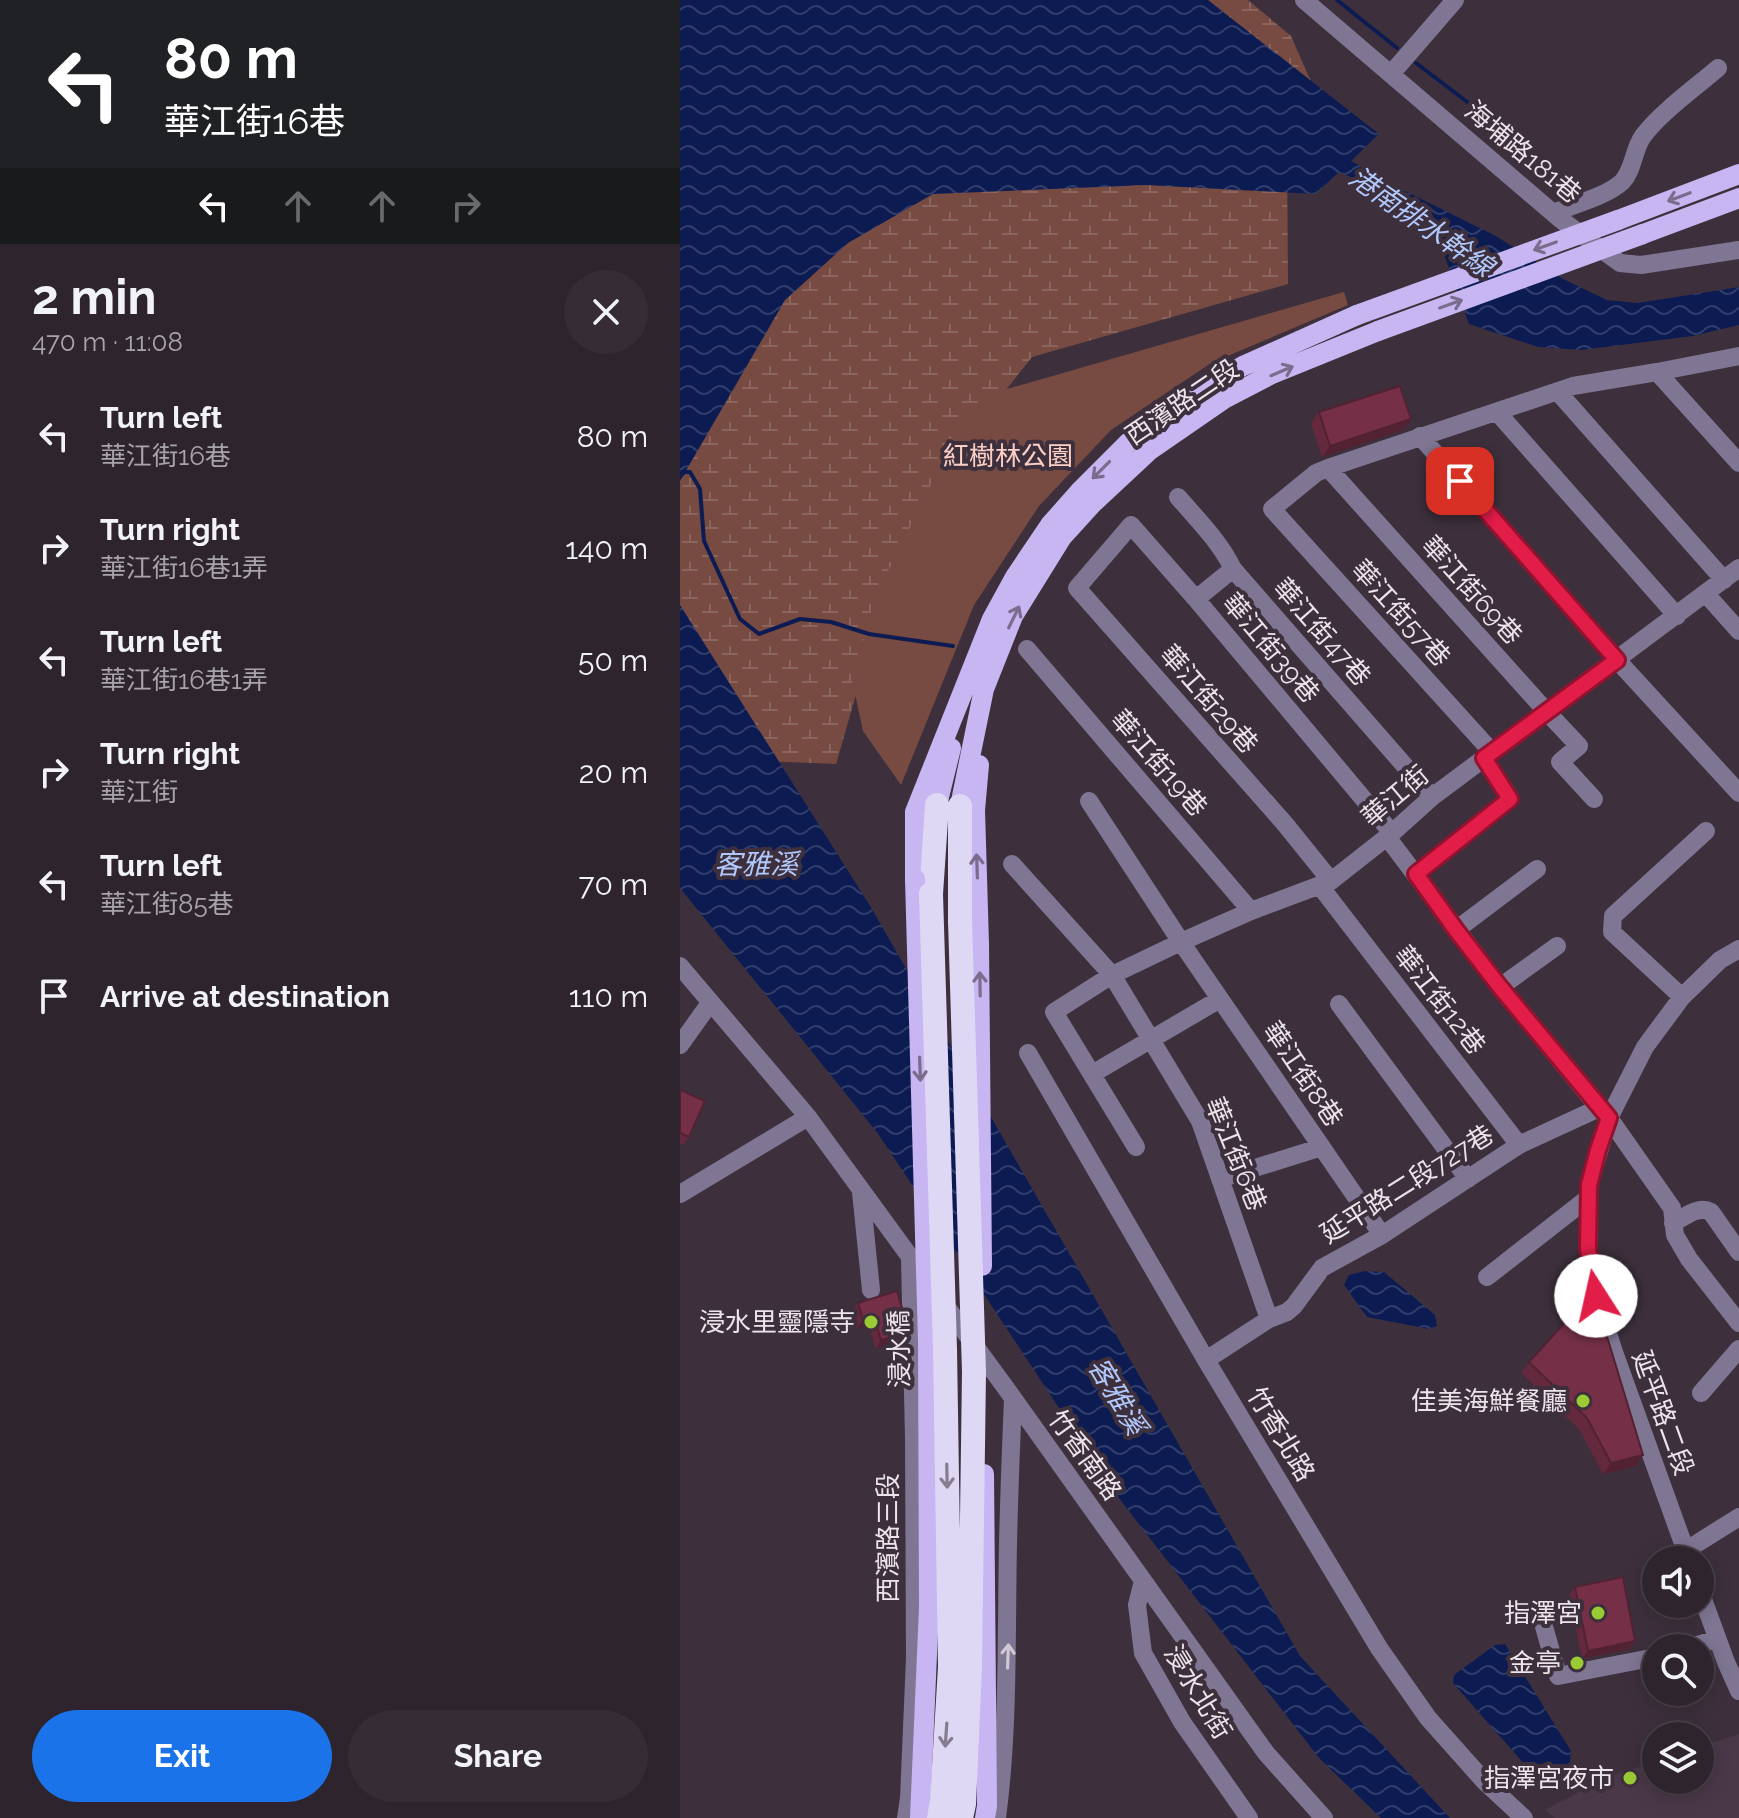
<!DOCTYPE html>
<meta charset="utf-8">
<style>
:root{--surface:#2e242d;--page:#362c35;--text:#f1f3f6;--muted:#a7a4aa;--line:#494149;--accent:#1a73e8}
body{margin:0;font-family:Raleway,"Noto Sans TC",sans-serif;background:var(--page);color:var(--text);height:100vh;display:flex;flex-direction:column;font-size:30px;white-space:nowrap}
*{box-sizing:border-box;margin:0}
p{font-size:26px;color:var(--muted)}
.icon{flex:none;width:44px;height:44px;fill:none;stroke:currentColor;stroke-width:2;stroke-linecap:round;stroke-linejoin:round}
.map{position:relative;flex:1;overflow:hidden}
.panel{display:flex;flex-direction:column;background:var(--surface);width:680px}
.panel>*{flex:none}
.banner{background:#202124;color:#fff;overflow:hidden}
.fabs{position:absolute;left:962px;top:1546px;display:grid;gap:16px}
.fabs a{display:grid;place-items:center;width:72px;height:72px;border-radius:50%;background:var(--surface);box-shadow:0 4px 20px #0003,0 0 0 2px var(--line);font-size:40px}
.pin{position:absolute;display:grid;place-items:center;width:68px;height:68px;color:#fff;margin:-34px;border-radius:16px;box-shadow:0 4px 12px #0006}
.me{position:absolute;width:88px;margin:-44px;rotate:350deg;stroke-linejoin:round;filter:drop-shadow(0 0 6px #0008)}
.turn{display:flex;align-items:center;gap:28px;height:168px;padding:0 32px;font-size:36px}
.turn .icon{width:104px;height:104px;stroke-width:2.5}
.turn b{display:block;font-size:56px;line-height:68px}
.lanes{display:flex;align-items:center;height:76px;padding:0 32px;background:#0003;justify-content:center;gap:40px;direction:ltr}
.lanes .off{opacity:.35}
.round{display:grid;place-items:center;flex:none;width:84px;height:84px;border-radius:42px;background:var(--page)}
.overview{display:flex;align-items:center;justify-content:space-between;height:136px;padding:0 32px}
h1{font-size:48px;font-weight:700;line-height:60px}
.cta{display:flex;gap:16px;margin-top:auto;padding:16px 32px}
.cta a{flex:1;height:92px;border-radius:48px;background:var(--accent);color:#fff;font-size:32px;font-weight:700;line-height:92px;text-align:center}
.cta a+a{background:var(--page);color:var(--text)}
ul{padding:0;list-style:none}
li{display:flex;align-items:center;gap:24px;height:112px;padding:0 32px}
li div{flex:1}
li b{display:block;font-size:30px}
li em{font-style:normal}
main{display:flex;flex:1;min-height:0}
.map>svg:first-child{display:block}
.built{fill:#4a3848}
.wetland{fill:url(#wetland-marsh)}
.park{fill:#774b42}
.water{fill:url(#water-waves)}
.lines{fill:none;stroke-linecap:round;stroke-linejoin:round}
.stream{stroke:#0c1c52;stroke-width:4}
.minor{stroke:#7e7693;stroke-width:18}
.major{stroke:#c7b6f2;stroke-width:20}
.highway{stroke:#dfd8f5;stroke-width:24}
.major-bridge{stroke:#c7b6f2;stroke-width:20}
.highway-bridge{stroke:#dfd8f5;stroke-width:24}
.wall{fill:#65293e}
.shaded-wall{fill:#522232}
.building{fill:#753048;stroke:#522232;stroke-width:2}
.oneway{stroke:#7b6c8e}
.oneway2{stroke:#867c8f}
.oneway3{stroke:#d0c8d5}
.route-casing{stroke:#92132f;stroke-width:20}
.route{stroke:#e11d48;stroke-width:14}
.poi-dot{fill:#9acb35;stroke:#3d303c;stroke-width:3}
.labels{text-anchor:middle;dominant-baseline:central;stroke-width:8;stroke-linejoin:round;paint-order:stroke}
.street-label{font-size:26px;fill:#ece4eb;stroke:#3d303c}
.park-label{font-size:26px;fill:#fbcfc5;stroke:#3d303c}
.poi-label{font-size:26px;fill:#ece4eb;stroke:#3d303c;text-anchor:end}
.water-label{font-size:28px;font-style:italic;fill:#b1c8fc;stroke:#3d303c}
</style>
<main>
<section class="panel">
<div class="banner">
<div class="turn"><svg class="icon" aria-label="left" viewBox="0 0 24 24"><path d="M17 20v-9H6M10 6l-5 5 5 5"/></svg><div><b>80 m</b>華江街16巷</div></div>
<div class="lanes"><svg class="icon" aria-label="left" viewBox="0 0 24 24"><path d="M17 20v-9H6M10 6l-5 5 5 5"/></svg><svg class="icon off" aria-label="ahead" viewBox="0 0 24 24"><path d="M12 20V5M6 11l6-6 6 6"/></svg><svg class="icon off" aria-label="ahead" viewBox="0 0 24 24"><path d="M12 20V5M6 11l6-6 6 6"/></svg><svg class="icon off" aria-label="right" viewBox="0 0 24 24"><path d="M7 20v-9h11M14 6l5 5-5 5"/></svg></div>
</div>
<div class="overview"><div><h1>2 min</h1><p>470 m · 11:08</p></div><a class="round"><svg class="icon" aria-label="close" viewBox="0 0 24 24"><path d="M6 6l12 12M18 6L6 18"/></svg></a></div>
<ul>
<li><svg class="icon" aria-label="left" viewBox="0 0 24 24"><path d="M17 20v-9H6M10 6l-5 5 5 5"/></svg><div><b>Turn left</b><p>華江街16巷</p></div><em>80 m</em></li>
<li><svg class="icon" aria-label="right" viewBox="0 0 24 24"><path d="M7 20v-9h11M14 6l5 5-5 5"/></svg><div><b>Turn right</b><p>華江街16巷1弄</p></div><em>140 m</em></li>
<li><svg class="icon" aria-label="left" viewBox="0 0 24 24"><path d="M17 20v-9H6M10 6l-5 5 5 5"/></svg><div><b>Turn left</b><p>華江街16巷1弄</p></div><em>50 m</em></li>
<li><svg class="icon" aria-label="right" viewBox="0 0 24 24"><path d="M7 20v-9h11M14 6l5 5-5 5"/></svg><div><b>Turn right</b><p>華江街</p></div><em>20 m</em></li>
<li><svg class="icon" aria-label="left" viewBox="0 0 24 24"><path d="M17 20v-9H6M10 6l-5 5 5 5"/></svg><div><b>Turn left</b><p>華江街85巷</p></div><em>70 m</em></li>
<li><svg class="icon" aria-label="arrive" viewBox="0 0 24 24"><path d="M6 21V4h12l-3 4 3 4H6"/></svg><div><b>Arrive at destination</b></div><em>110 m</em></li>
</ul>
<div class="cta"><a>Exit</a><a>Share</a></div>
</section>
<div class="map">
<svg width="1059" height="1818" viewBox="0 0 1059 1818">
<defs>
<pattern id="wetland-marsh" width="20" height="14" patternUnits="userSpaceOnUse" patternTransform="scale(2)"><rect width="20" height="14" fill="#774b42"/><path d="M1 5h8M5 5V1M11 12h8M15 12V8" fill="none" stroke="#8a655d"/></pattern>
<pattern id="water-waves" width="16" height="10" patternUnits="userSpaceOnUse" patternTransform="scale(2)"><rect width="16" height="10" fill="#0c1c52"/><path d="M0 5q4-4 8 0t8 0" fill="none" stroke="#303d6b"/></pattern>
</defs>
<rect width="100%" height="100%" fill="#3d303c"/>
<path class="built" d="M1059,1734v84h-184l-10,-8 64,-34 47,-14v18h44v-33z"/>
<path class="wetland" d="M0,0h568l43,36 39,89 -43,21 1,138 -256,73 -82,104 -58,109 -56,194 -119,-5 -37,-6z"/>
<path class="park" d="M664,292l4,13 -137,58 -100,67 -72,76 -65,99 -73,180 -38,-54 -11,-51 23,-82 86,-174 32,-31z"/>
<path class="water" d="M0,0h528l171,134 -28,27 48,27 97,48 67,43 44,21 31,3 101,-16v38l-46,11 -112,14 -43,-3 -69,-23 -34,-95 -17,-11 -32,-17 -19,-17 -28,-12 -24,22 -169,-9 -213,9 -85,49 -63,57 -105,181z
M0,605l189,299 431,752 150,162h-69l-62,-60 -204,-265 -236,-358 -199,-247z
M685,1271l19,1 51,43 2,11 -8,3 -62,-12 -23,-32 5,-10z
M825,1644l66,107 -1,11 -18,18 -10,-1 -8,-4 -81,-92 1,-8 41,-30z"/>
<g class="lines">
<path class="stream" d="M657,0l60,48
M736,63l104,79 58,51
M0,476l5,-4h5l10,17 4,52 36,78 19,15 41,-15 31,3 38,12 84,12"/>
<path class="minor" d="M624,0l256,219 60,44 21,2 98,-15
M711,74l64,-74
M873,213c20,-8 54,-17 69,-31 12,-13 11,-32 21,-46 18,-24 52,-48 75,-68
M977,372l82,91
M878,392l166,188
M817,412l180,204
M740,436l197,224 122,133
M648,468l218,243 33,35 -19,16 34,37
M498,497c20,23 42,45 55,72l199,228
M1026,594l33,37
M516,599l37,-30
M347,649l224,262
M812,752l-220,-243 44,-36 12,-5 245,-82 84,-14 82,-16
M409,801l92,141 201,293
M707,837l113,150 99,121
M332,864l100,111 88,146 69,198
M736,874l94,-75 -26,-41
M651,881l-46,-57 -208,-236 54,-63 65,74 196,234
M640,886l199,259
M776,930l81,-61
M0,966l128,151 205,281 253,355 58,65
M820,987l57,-41
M1002,997l-70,-65 1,-16 93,-85
M659,1004l129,175
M0,1045l30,-42
M348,1053l178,307 173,288 49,70 57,64 39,36
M412,1074l128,-75
M456,1147l-82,-135 58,-37 69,-33 70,-31 80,-30 61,-48 40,-36 307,-229
M540,1179l102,-32
M181,1192l10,98
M0,1194l128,-77
M993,1223c12,-6 25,-18 38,-11l28,40
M807,1277l101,-79
M526,1360l63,-41 18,-7 7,-6 28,-38 60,-33 137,-90 80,-37 10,10 63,90 3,27 14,24 50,64
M1021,1393l38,-44
M1005,1551l54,-34
M1009,1560l-75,-208 -18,-56 -8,-47 1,-64 20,-67 36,-71 37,-50 38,-37 19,-11
M463,1581l-6,24 6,48 39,69 67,96
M1020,1591l26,71 13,29
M861,1616l17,60 98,-19
M1007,1648l30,-9
M226,1818l3,-20 6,-140 -1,-220 -4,-180
M317,1818c12,-92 9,-182 11,-274 1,-48 3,-97 5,-146"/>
<path class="major" d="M938,220l121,-46
M963,234l96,-36
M299,765l-4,45 4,134
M257,805l14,-57
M280,806l24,-117 29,-73 49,-79 30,-33 58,-54 74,-51 48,-25 106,-43
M235,879v-67l77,-193 23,-42 35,-52 31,-35 47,-47 64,-49 51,-28 114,-51"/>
<path class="highway" d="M280,806v115
M251,894l6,-89"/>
<path class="major-bridge" d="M677,315l261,-95
M698,331l265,-97
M235,879l13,463 1,265 -9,211
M299,944l3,322
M304,1474l3,332 -2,12"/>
<path class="highway-bridge" d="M251,894l14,455 5,318 -8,134 -3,17
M280,921l14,451 -4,294 -6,138 -3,14"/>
</g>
<path class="wall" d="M639,412l92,7 -8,11 -81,27 -11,-34z
M0,1090l9,47 -6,8 -3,-1z
M178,1303l38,13 -1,1 -1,26 -18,6 -7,-24 -12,3 -5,-17z
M849,1362l107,104 -33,8 -24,-45 -58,-56z
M895,1587l60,54 -6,8 -47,10 -13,-64z"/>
<path class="shaded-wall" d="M731,419l-8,11 -81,27 8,-11z
M222,1308l-6,8 -9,3 6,-9z
M194,1316l-5,9 -12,3 6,-8z
M220,1335l-6,8 -18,6 5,-9z
M963,1455l-7,11 -33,8 8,-11z
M955,1641l-6,8 -47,10 6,-8z"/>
<path class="building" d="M720,386l11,33 -81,27 -11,-34z
M0,1090l25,11 -16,36 -9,-4z
M217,1291l5,17 -9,2 7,25 -19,5 -7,-24 -11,4 -5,-17z
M904,1302l18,18 41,135 -32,8 -24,-45 -58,-56z
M943,1577l12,64 -47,10 -13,-64z"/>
<defs><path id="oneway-shaft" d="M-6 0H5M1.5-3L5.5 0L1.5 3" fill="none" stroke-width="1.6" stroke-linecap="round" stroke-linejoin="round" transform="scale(2)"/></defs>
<g class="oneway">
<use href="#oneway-shaft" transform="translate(999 197) rotate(159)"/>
<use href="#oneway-shaft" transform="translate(865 246) rotate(160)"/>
<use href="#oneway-shaft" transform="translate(771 304) rotate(-20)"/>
<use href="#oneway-shaft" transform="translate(602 371) rotate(-23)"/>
<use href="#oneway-shaft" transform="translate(421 470) rotate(135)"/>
<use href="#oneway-shaft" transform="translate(334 617) rotate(-64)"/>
<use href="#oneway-shaft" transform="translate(297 866) rotate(-92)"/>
<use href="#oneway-shaft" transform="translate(300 984) rotate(-91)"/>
<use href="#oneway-shaft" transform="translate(240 1069) rotate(88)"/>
</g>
<g class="oneway2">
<use href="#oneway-shaft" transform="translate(267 1476) rotate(89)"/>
<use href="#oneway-shaft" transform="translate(266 1735) rotate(94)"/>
</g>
<use class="oneway3" href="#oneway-shaft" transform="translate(328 1656) rotate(-88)"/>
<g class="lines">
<g class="route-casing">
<path id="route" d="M780,481l157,179 -133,98 26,41 -94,75 40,56 44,57 109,131 -11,32 -9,35 -1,64 8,47"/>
</g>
<use href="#route" class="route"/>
</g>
<g class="poi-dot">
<circle cx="191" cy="1322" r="8"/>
<circle cx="903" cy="1401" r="8"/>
<circle cx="918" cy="1613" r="8"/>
<circle cx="897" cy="1663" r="8"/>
<circle cx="950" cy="1778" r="8"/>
</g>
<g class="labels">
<g class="street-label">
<text transform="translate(843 152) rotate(40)">海埔路181巷</text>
<text transform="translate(502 402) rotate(-34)">西濱路二段</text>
<text transform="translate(792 590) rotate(48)">華江街69巷</text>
<text transform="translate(721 613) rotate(48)">華江街57巷</text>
<text transform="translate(642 632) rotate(49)">華江街47巷</text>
<text transform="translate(591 648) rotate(50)">華江街39巷</text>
<text transform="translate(529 699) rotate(49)">華江街29巷</text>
<text transform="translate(479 763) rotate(49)">華江街19巷</text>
<text transform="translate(715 796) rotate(-40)">華江街</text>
<text transform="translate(760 1000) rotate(52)">華江街12巷</text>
<text transform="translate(623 1074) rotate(56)">華江街8巷</text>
<text transform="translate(556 1154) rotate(68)">華江街6巷</text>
<text transform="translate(727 1184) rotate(-32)">延平路二段727巷</text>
<text transform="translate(219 1349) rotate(-91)">浸水橋</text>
<text transform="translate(983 1413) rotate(70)">延平路二段</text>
<text transform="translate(601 1434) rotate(59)">竹香北路</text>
<text transform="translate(405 1455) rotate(54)">竹香南路</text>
<text transform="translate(208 1538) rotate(-90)">西濱路三段</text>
<text transform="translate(518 1692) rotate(59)">浸水北街</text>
</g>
<g class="park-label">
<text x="328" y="456">紅樹林公園</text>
</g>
<g class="poi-label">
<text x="175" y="1322">浸水里靈隱寺</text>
<text x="887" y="1401">佳美海鮮餐廳</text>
<text x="902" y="1613">指澤宮</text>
<text x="881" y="1663">金亭</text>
<text x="934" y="1778">指澤宮夜市</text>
</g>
<g class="water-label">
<text transform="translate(741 222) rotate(35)">港南排水幹線</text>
<text x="76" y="864">客雅溪</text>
<text transform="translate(437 1396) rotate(59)">客雅溪</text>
</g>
</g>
</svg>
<div class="fabs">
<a><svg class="icon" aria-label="sound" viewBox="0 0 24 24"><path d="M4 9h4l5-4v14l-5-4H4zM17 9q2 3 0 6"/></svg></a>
<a><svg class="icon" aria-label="search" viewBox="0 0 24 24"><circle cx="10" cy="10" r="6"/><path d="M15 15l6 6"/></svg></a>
<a><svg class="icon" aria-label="layers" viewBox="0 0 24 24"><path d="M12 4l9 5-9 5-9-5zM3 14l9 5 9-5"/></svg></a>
</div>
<div class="pin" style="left:780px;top:481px;background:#d93025"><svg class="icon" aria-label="arrive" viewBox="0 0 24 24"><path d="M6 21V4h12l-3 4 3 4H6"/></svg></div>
<svg class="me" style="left:916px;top:1296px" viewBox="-20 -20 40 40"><circle r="19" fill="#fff"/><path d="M0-13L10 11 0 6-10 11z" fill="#e11d48"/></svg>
</div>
</main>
